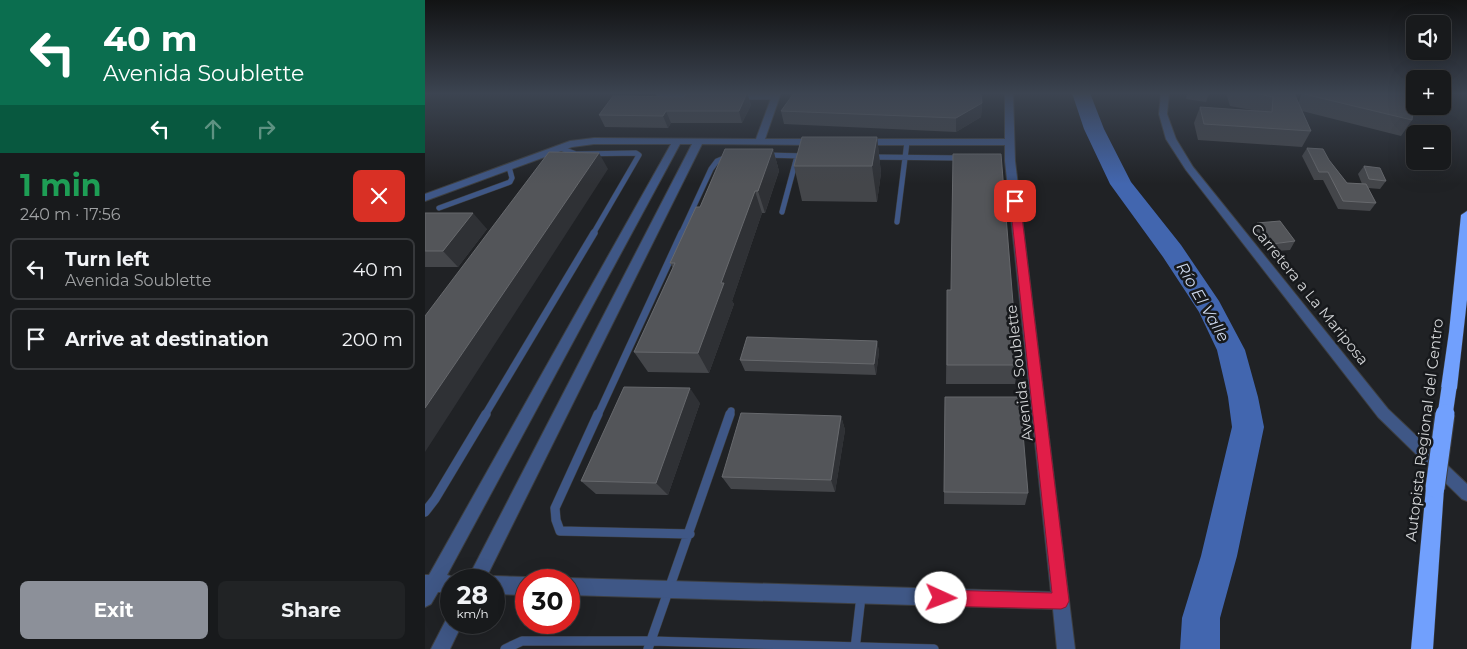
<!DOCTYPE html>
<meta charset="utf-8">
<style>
:root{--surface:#181a1c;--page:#212325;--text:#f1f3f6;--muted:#9fa1a3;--line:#36383b;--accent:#8c9099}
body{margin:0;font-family:Montserrat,sans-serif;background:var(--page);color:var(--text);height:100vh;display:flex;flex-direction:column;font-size:19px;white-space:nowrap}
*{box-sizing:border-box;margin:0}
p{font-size:16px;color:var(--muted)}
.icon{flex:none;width:28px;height:28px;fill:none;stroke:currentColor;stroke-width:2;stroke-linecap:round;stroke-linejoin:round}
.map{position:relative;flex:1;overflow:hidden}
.side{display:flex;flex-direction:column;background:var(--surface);width:425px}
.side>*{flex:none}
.top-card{background:#0b6e4f;color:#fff;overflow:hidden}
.tools{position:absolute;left:981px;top:15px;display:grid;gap:10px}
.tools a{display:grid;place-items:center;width:45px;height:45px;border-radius:8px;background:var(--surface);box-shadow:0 5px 20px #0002,0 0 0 1px var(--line);font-size:25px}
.speed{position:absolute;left:15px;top:569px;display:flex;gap:10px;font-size:25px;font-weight:700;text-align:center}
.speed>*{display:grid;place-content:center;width:65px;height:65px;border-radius:50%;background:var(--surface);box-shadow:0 5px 20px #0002,0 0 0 1px var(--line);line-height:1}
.speed small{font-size:12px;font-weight:400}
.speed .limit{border:8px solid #d22;background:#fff;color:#111}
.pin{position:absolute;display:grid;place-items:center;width:42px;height:42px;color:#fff;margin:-21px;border-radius:10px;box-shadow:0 2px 8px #0006}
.me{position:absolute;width:55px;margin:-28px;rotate:92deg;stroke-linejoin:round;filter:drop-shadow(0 0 4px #0008)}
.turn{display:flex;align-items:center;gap:18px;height:105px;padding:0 20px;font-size:22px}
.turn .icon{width:65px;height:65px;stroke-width:2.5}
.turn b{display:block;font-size:35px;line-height:42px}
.lanes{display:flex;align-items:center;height:48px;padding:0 20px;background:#0003;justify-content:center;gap:25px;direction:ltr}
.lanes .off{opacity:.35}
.round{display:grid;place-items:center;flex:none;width:52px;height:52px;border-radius:8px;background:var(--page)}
.overview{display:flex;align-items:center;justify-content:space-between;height:85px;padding:0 20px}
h1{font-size:30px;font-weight:700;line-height:38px;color:#1e9e55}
.primary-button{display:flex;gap:10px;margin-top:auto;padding:10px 20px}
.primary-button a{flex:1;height:58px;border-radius:8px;background:var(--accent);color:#fff;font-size:20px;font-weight:700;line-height:58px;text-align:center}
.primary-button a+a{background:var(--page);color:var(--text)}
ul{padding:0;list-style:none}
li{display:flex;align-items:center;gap:15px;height:62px;margin:0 10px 8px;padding:0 10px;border:2px solid var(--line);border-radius:8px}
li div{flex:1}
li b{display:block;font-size:19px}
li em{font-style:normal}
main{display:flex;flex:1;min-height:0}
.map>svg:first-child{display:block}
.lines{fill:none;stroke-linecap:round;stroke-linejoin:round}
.river{fill:#4266af;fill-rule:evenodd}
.service-far2-casing{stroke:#3d3f41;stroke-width:6}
.service-far1-casing{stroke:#3d3f41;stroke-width:8}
.service-casing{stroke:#3d3f41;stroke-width:10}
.minor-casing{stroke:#3d3f41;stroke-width:2}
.tertiary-casing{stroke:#3d3f41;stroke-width:2}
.motorway-casing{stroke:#3d3f41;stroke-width:1}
.service-far2{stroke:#3f5786;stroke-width:5}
.service-far1{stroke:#3f5786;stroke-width:7}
.service{stroke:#3f5786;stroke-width:9}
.minor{fill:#3f5786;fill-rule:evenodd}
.tertiary{fill:#3f5786;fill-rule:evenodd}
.motorway{fill:#71a0fd;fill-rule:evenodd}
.motorway-bridge-far1-casing{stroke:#3d3f41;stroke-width:16;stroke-linecap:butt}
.motorway-bridge-casing{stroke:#3d3f41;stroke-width:21;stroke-linecap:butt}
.motorway-bridge-far1{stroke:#71a0fd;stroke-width:15}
.motorway-bridge{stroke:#71a0fd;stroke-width:19}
.wall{fill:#44464a}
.shaded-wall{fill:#2f3135}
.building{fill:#535559;stroke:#67696d}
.route{fill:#e11d48;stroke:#92132f}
.labels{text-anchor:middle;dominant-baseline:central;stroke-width:5;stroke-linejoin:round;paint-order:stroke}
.street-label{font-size:15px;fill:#d3d5d7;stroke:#17191c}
.water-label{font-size:16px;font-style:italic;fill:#cdd8ed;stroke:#17191c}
</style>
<main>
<section class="side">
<div class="top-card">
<div class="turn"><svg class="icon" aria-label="left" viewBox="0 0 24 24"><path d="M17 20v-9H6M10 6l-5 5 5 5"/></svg><div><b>40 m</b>Avenida Soublette</div></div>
<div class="lanes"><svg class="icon" aria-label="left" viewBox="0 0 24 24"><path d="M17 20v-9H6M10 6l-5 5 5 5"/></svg><svg class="icon off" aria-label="ahead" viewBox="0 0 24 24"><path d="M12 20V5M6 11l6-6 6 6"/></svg><svg class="icon off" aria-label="right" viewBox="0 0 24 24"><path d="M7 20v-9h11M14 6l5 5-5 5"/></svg></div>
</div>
<div class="overview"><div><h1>1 min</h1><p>240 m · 17:56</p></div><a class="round" style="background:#d93025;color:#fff"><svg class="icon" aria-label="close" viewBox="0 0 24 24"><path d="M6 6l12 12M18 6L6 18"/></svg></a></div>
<ul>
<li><svg class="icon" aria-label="left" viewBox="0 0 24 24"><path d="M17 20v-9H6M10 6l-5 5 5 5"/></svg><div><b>Turn left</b><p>Avenida Soublette</p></div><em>40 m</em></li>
<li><svg class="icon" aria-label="arrive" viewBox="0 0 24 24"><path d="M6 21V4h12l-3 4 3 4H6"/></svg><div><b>Arrive at destination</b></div><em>200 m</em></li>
</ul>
<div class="primary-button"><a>Exit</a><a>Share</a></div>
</section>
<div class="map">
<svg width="1042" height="649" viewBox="0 0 1042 649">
<rect width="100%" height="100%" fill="#202225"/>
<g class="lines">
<path class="river" d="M647,93h18l14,36 27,53 50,63 38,56 26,49 13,47 6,30 -27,129 -17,62v31h-40l2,-31 19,-62 31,-129 -4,-30 -11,-47 -18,-38 -36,-55 -53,-73 -26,-55z"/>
<g class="service-far2-casing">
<path id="service-far2" d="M234,96h35
M315,97h35
M135,148l16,6 60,-1 3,2 -46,79
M340,155l39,1
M445,157l92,1
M14,208l71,-26 2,-4 -3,-11
M357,212l14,-52
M472,222l10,-80
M256,234l30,-65 6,-8 12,-5"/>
</g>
<g class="service-far1-casing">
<path id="service-far1" d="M60,415l109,-182
M173,415l84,-182
M305,415l1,-4"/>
</g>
<g class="service-casing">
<path id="service" d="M173,414l-43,94 1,12 4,11 130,3
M0,512l10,-13 51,-85
M80,649l17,-8h129l283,8
M223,649l82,-235
M430,649l6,-53"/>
</g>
<g class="minor-casing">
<path id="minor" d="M348,93h8l-16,46h53l5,3 -5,3 -116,-1 -217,436h-18l225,-436h-12l-233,431 10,3 1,2h-7v12h-13l-7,12 -6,3v-32h4l242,-431h-77l-22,3 -147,54v-7l145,-53 24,-3 162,1z
M580,93h8l2,68 60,488h-18l-4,-40 -484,-14v-15h-4l4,-2 482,14 -46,-431v-16h-145l-5,-3 5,-3h145z
M69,576l32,1 6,3h-6v15l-32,-1v-14h-6z
M26,614v8h12l-13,27h-19l17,-33z"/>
</g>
<g class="tertiary-casing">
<path id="tertiary" d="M736,93h8l-2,21 9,25 17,28 195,242 79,75v17l-5,-2 -84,-82 -192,-247 -20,-31 -7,-25z"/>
</g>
<g class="motorway-casing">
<path id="motorway" d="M1042,211v89l-10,88 -2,5 -6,2 -6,-2 -2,-5 8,-56 12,-117z
M1010,479l7,3 2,6 -11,161h-22l15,-161 2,-6z"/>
</g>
<use href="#service-far2" class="service-far2"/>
<use href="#service-far1" class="service-far1"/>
<use href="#service" class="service"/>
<use href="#minor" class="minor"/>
<use href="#tertiary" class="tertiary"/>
<use href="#motorway" class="motorway"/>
<g class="motorway-bridge-far1-casing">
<path id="motorway-bridge-far1" d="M1020,415l4,-27"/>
</g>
<g class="motorway-bridge-casing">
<path id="motorway-bridge" d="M1010,488l10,-74"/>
</g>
<use href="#motorway-bridge-far1" class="motorway-bridge-far1"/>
<use href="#motorway-bridge" class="motorway-bridge"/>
</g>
<path class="wall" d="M261,93h61l4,12 -9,18h-71l-3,5 -63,-1 -6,-12 85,-18z
M762,93h22l-3,9 -20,-3z
M801,93h68l4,11 4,-11h113l-3,27 -11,16 -99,-25 9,20 -9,16 -104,-7 -4,-17 6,-16 57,4 -27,-5z
M557,103l-1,14 -25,15 -172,-8 -3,-13z
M452,137l4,36 -4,29 -75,-1 -8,-35z
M882,148l22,12 18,23 15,1 -4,-10 6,-8 22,15 -6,8 -12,-1 8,15 -6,8 -32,-2 -15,-29h-9l-12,-24z
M348,149l6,22 -14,42h-3l-30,88 2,3 -25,69 -61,-1 -14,-20 39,-84 -3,-5z
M0,213l62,16 -29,38h-33z
M832,223l38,18 -5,9 -23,2 -15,-21z
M522,290l71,75 -3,19h-69z
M452,341l2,11 -3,23 -131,-4 -5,-11z
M520,397l83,96 -3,12 -81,-1z
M275,403l-32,92 -72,-1 -15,-13z
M416,416l4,14 -10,62 -104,-3 -9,-12z"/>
<path class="shaded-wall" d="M322,93l4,12 -9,18 -3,-12z
M557,103l-1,14 -25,15v-14z
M241,111l5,12 -3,5 -5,-12z
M452,137l4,36 -4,29 -5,-36z
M348,149l6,22 -14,42 -7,-22z
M174,153l9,16 -183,283v-44z
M330,191l7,22 -30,88 2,3 -25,69 -11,-20 23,-70z
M48,213l14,16 -29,38 -15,-16z
M452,341l2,11 -3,23 -2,-11z
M265,388l10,15 -32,92 -12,-12z
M416,416l4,14 -10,62 -4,-12z"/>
<path class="building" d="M261,93h61l-8,18h-73l-3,5 -64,-1 14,-19 71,1z
M369,93h187l1,10 -26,15 -175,-7z
M829,93h40l17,38 -107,-7 -4,-17 72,5 1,-15z
M880,93h110l-3,27 -108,-26z
M377,137h75l-5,29h-78z
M882,148l16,1 6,11 18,23 19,1 10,19 -33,-2 -15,-29h-9z
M300,149h48l-15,42h-3l-34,92h3l-26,70 -64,-1 41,-89h-5l26,-56h4z
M124,152l50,1 -174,255v-92z
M528,154h48l17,211h-71v-75h4z
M939,166l16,2 6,13 -17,-2z
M0,213h48l-30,38h-18z
M855,221l15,20 -23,3 -15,-21z
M322,337l130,4 -3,23 -134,-4z
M199,387l66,1 -34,95 -75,-2z
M520,397h75l8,96 -84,-1z
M316,413l100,3 -10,64 -109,-3z"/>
<linearGradient id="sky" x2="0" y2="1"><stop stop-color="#121314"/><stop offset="0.51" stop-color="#3c4451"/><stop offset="1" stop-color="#3c4451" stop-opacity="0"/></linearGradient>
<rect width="1042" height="184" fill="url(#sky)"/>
<path class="route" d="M587,198h3l5,3 49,400 -3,6 -5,2 -120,-3 -6,-3 -2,-5 2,-6 6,-2 111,3 -42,-392z"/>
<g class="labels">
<g class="street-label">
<text transform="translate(885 294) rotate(51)">Carretera a La Mariposa</text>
<text transform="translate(594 373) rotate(-97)">Avenida Soublette</text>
<text transform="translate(999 430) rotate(-83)">Autopista Regional del Centro</text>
</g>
<g class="water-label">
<text transform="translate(778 302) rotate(60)">Río El Valle</text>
</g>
</g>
</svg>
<div class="tools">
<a><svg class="icon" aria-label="sound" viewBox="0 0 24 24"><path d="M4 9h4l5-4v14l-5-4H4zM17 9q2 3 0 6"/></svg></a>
<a>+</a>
<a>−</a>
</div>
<div class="speed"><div>28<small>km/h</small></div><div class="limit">30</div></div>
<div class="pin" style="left:590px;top:201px;background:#d93025"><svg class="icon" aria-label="arrive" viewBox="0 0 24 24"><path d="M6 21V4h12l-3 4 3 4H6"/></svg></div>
<svg class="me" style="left:516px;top:598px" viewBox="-20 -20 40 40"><circle r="19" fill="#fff"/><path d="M0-13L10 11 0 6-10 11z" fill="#e11d48"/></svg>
</div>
</main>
